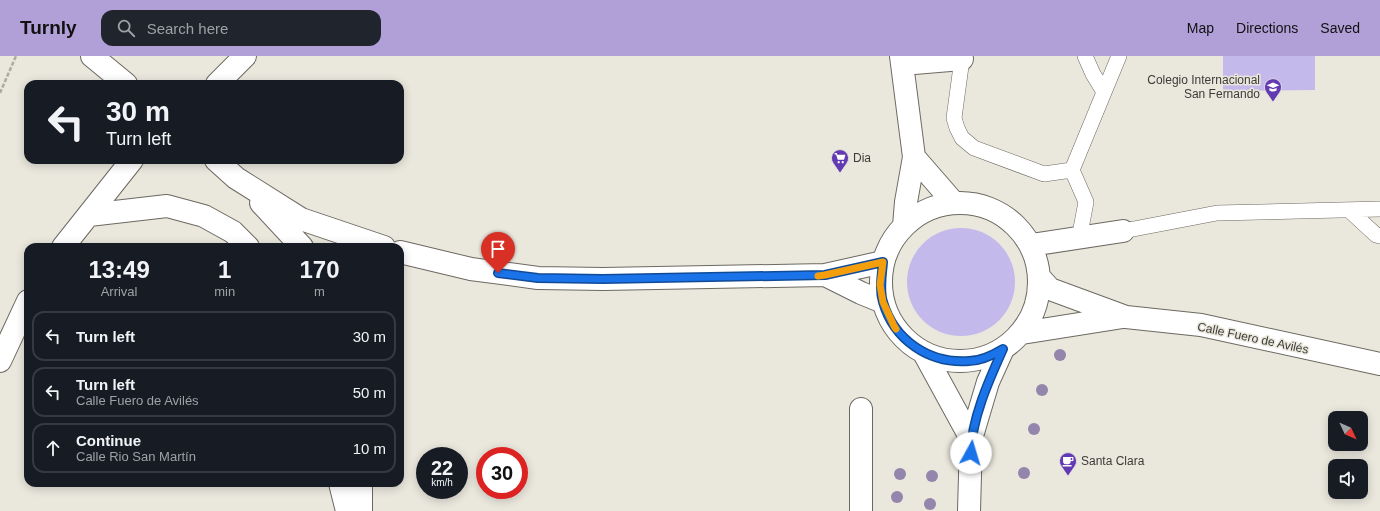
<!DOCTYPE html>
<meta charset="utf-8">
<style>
:root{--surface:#171b24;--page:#20242c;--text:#f1f3f6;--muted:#9ea1a6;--line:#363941;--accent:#b1a0d7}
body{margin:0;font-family:Helvetica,sans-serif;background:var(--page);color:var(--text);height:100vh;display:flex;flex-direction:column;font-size:15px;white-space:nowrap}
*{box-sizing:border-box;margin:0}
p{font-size:13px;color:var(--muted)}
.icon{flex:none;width:22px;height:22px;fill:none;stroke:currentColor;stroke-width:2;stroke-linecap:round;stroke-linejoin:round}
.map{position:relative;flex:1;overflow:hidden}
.panel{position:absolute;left:24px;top:187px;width:380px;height:244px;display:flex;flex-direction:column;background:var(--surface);border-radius:12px;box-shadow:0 2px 10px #0003}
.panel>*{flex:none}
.banner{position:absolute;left:24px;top:24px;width:380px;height:84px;border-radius:12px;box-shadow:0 2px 10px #0003;background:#171b24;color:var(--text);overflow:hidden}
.needle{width:26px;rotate:134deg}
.tools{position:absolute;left:1328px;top:355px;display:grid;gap:8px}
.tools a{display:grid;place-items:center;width:40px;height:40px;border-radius:8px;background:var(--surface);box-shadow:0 2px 10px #0003;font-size:20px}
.speed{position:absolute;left:416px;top:391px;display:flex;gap:8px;font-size:20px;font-weight:700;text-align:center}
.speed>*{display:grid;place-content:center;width:52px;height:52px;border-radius:50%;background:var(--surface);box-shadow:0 2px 10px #0003;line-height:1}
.speed small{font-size:10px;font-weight:400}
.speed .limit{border:6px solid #d22;background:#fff;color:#111}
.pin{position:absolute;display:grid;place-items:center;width:34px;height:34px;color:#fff;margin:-41px -17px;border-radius:50% 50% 50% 0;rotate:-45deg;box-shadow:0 0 4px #0007}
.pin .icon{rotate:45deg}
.me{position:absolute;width:44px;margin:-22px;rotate:6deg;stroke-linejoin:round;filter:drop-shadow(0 0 3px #0008)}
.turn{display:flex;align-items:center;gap:14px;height:84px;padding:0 16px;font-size:18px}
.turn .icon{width:52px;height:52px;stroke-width:2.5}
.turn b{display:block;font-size:28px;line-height:34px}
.eta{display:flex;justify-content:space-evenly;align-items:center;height:68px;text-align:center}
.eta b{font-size:24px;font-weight:600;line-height:28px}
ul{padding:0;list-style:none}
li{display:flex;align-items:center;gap:12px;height:50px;margin:0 8px 6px;padding:0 8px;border:2px solid var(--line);border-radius:12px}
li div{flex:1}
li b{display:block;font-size:15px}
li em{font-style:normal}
header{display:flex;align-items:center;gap:24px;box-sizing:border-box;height:56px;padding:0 20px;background:var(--accent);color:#111}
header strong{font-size:19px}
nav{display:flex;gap:22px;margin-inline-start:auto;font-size:14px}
.search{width:280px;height:36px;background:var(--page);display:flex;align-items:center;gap:10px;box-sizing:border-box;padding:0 14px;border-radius:12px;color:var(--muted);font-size:15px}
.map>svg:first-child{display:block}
.green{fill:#c3baeb}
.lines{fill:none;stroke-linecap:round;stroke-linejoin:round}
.service-casing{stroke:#6c6961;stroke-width:16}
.minor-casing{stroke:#6c6961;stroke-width:24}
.path{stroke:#acaaa2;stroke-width:2.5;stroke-dasharray:4 2;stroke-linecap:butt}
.service{stroke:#fff;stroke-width:15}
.minor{stroke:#fff;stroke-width:22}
.tree{fill:#9385ac}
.route-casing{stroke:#114b97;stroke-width:10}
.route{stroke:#1a73e8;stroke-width:7}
.slow{stroke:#f59e0b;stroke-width:7}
.labels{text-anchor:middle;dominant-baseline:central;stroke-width:3;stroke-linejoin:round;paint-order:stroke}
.poi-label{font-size:12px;fill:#3c3b37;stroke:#eae7dd;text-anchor:start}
.street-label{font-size:12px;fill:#3c3b37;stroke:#eae7dd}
</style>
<header>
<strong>Turnly</strong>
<div class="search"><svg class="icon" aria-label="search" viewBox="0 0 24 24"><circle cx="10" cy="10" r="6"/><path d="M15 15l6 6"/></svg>Search here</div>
<nav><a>Map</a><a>Directions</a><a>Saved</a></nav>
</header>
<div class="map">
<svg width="1380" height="455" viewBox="0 0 1380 455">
<rect width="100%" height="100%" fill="#eae7dd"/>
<path class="green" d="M1223,0h92v34l-92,1z
M907 226a54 54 0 1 1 108 0a54 54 0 1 1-108 0Z"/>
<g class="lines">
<g class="service-casing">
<path id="service" d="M964,0l-2,3 -8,59 3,10 5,10 12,10 70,26 28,-4 47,-114
M1085,0l8,18 11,18
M1072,114l14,32 -7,37
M1349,154l27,25 4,1
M1123,175l94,-18 163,-4"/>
</g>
<g class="minor-casing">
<path id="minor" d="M92,0l34,28
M901,0l13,101 -8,45 -2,24
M902,8l60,-5
M217,28l28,-28
M914,101l40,46
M216,104l20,18 65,41 83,28
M881 226a79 79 0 1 1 158 0a79 79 0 1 1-158 0Z
M261,147l41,44
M89,159l78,-9 37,10 29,16 15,15
M1031,189l92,-14
M63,191l69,-87
M400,196l71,17 67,9 65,1 222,-4 58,-13
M825,219l36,18 22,9
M1040,222l10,11 76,28 75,8 179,39
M1022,277l101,-16
M924,297l47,86
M0,305l28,-60
M340,427l7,28
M361,455v-28
M861,455v-102
M969,455l2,-72 17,-57 15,-33"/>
</g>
<path class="path" d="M0,37l16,-37"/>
<use href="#service" class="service"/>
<use href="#minor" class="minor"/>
</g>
<g class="tree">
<circle cx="1060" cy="299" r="6"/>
<circle cx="1042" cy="334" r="6"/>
<circle cx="1034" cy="373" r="6"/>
<circle cx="1024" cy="417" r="6"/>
<circle cx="900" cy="418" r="6"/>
<circle cx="932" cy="420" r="6"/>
<circle cx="897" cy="441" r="6"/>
<circle cx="930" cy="448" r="6"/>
</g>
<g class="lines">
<g class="route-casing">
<path id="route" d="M498,217l40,5 65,1 222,-4 58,-13c-1,13 -4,27 0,40 11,38 46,62 86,59 11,0 24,-6 34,-12 -14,31 -32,71 -32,104"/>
</g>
<use href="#route" class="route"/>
<path class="slow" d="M818,220l7,-1 58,-13 -3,23 3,17 11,24 2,3"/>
</g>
<defs>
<g id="school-pin" transform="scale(0.9)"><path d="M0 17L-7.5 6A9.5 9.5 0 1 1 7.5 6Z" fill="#623ab2" stroke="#eae7dd"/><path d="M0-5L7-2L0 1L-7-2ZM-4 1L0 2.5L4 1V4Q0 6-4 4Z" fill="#fff"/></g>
<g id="supermarket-pin" transform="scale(0.9)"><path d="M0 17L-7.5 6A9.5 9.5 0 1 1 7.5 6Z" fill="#623ab2" stroke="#eae7dd"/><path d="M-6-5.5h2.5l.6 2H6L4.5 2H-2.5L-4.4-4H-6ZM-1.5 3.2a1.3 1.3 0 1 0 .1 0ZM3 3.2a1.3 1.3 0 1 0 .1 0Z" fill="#fff"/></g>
<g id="cafe-pin" transform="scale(0.9)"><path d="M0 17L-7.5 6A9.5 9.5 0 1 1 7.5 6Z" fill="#623ab2" stroke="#eae7dd"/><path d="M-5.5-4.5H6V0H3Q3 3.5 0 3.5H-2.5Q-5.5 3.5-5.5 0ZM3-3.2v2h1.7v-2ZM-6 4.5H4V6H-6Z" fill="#fff"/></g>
</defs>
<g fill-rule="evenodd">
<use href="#school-pin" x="1273" y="31"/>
<use href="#supermarket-pin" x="840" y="102"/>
<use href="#cafe-pin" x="1068" y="405"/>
</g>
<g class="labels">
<g class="poi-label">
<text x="1260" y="24" text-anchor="end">Colegio Internacional<tspan x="1260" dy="14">San Fernando</tspan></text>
<text x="853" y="102">Dia</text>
<text x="1081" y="405">Santa Clara</text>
</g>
<g class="street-label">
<text transform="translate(1253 282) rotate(12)">Calle Fuero de Avilés</text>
</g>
</g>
</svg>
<div class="tools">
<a><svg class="needle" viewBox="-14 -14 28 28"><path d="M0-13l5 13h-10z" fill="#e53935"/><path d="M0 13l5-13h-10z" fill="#9ea1a6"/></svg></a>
<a><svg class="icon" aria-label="sound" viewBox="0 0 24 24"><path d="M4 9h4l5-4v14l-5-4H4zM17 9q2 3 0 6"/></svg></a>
</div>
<div class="speed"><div>22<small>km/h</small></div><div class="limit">30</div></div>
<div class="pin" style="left:498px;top:217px;background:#d93025"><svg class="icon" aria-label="arrive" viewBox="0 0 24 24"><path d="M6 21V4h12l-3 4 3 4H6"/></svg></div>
<svg class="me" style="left:971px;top:397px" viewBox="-20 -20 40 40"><circle r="19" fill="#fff"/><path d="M0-13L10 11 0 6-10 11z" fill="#1a73e8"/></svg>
<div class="banner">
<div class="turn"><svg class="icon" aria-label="left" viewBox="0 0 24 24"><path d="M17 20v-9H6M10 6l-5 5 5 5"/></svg><div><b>30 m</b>Turn left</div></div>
</div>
<section class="panel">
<div class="eta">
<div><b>13:49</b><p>Arrival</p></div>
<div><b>1</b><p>min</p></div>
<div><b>170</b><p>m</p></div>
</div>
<ul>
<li><svg class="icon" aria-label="left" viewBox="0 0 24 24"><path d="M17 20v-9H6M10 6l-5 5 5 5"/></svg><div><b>Turn left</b></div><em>30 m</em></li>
<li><svg class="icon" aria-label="left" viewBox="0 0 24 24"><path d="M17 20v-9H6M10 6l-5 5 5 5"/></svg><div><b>Turn left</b><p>Calle Fuero de Avilés</p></div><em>50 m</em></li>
<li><svg class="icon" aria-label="ahead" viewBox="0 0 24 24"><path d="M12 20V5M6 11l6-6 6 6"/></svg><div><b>Continue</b><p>Calle Rio San Martín</p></div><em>10 m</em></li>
</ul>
</section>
</div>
